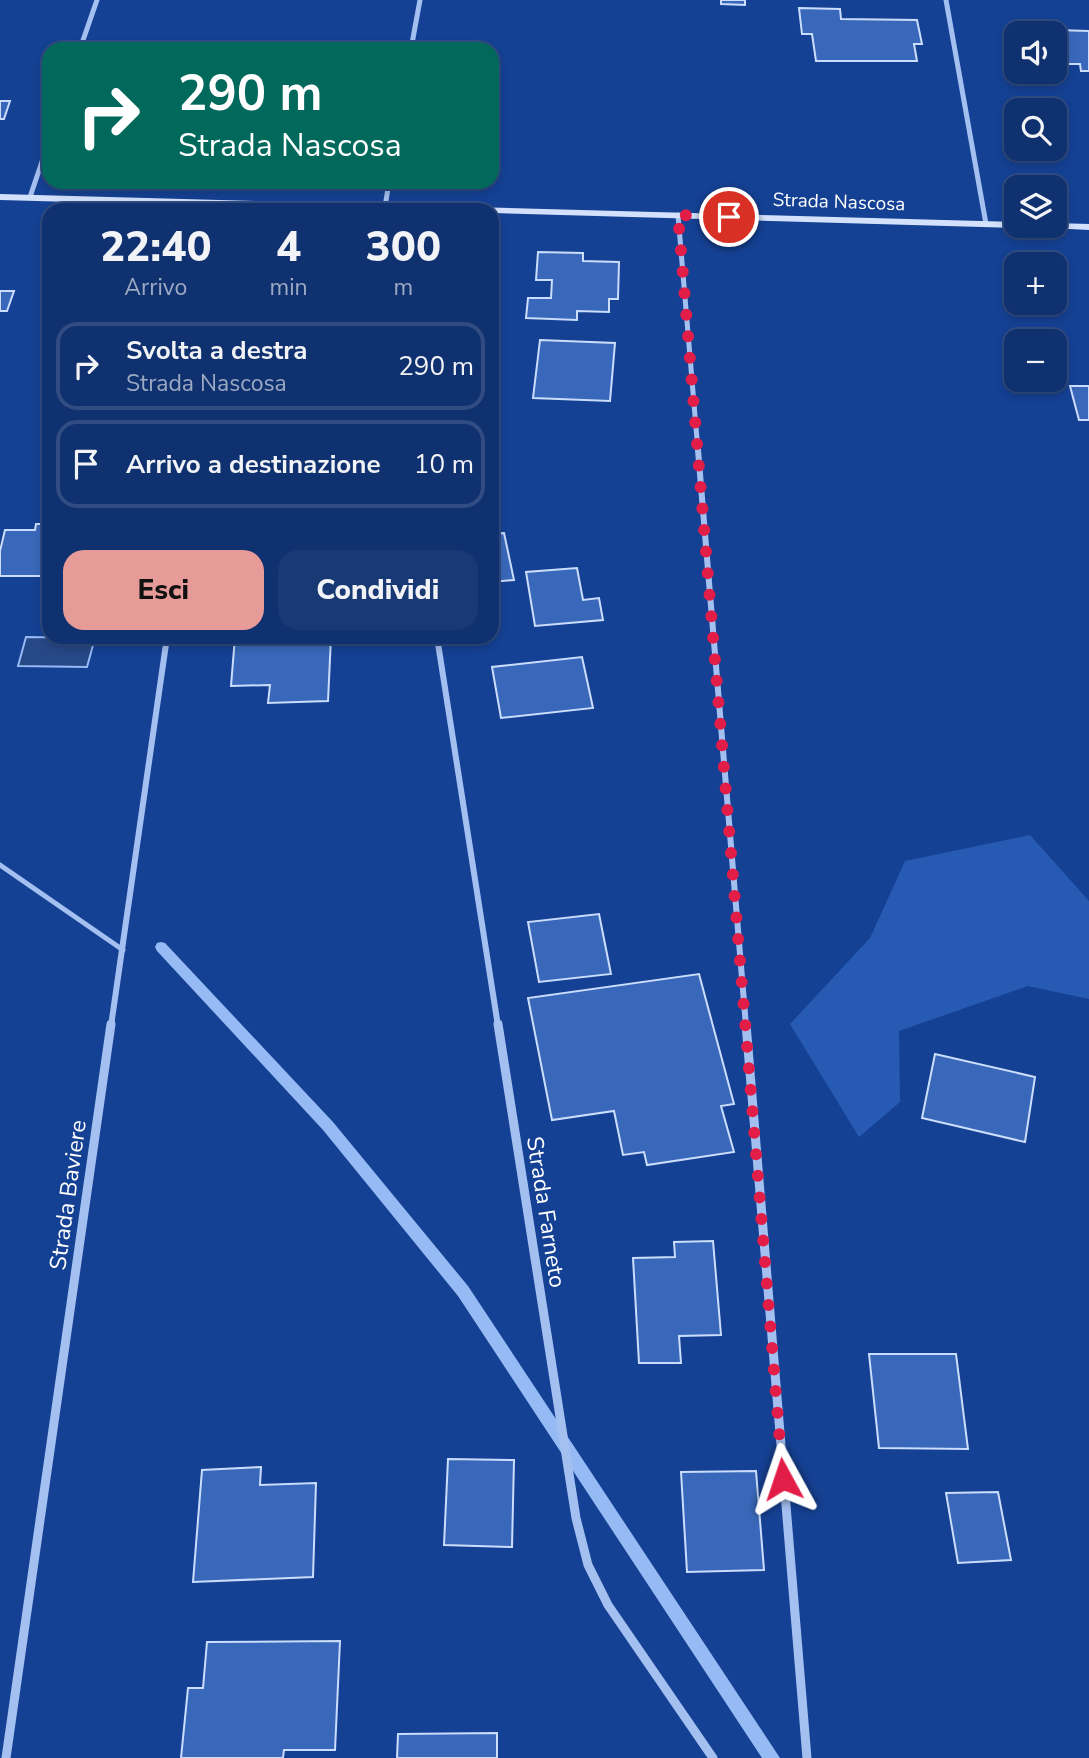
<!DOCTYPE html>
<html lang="it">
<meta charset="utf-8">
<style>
:root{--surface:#10316f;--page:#193974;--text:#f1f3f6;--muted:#9ca9c3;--line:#304c82;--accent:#e69b98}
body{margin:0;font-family:"Nunito Sans",sans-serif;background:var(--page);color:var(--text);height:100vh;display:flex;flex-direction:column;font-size:26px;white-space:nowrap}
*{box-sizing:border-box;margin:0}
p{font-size:23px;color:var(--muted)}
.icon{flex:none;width:38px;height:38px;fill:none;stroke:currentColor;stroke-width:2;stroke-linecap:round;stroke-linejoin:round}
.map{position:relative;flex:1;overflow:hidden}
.panel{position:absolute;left:42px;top:203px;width:457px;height:441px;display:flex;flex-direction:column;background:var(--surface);border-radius:21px;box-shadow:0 4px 10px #0003,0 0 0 2px var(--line)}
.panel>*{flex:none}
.hud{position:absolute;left:42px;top:42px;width:457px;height:147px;border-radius:21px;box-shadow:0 4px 10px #0003,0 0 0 2px var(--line);background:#00695c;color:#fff;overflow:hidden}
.buttons{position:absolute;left:1004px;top:21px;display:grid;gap:14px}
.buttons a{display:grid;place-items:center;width:63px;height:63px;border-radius:14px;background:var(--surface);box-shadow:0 4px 10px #0003,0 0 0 2px var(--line);font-size:35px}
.pin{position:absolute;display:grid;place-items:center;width:60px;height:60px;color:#fff;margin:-30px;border:4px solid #fff;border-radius:50%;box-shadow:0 2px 7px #0007}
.me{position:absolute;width:77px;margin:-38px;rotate:355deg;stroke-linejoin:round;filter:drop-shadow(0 0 5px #0008)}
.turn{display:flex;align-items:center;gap:24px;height:147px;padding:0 21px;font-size:32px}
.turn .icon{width:91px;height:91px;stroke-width:2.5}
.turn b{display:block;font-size:49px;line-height:60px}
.eta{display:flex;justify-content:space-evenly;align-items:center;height:119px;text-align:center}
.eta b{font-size:42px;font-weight:800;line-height:49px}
.action{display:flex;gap:14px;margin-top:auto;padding:14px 21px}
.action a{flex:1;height:80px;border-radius:21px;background:var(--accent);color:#111;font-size:28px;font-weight:800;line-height:80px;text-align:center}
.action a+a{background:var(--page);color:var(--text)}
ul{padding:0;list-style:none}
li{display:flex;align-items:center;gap:21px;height:88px;margin:0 14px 10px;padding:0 7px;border:4px solid var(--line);border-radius:21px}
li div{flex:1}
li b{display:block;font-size:26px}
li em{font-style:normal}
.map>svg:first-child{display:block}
.green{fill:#275ab2}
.water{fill:#274886;stroke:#96baf4;stroke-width:2}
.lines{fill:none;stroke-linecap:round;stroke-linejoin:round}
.stream{fill:#96baf4;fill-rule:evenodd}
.building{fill:#3968ba;stroke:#cbddfc;stroke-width:2}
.lane{stroke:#a4c0f1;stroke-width:5}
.street-far2{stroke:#a4c0f1;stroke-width:5}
.street-far1{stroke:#a4c0f1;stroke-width:6}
.street{stroke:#a4c0f1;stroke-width:9}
.secondary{fill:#d3e1fc;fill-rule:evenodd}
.route{stroke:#e11d48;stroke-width:12;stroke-dasharray:0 21.6}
.labels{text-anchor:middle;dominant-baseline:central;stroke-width:5;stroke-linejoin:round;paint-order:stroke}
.far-street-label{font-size:19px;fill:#fff;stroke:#154194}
.street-label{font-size:23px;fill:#fff;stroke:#154194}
</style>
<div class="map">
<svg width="1089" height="1758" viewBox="0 0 1089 1758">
<rect width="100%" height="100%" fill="#154194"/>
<path class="green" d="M1030,835l59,66v98l-61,-13 -129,45 1,71 -41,35 -69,-113 80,-86 35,-77z"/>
<path class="water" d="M26,637l69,1 -8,29 -69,-1z"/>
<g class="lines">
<path class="stream" d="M161,942l4,1 168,179 135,164 312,472h-18l-304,-462 -135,-166 -166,-179 -2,-4 2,-4z"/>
</g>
<path class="building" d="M721,0h24v5l-24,-1z
M799,8l41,1 1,10 76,1 5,24h-8l3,17h-101l-4,-27h-10z
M1057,30l32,1v40h-8l-1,-7h-14v-4l-9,-1 -2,-15h5z
M0,101h10l-6,18h-4z
M538,252l45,1v8l36,1 -1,37h-9v13l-32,-1v9l-51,-2 2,-20h23l1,-18h-16z
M0,291h14l-7,20h-7z
M540,340l75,3 -5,58 -77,-3z
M1070,386h19v34h-10z
M36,524h13v52h-49v-25l5,-21h30z
M504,533l10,47 -22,2v-48z
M577,568l6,32 16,-2 4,22 -68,6 -9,-54z
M235,637h96l-3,64 -60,2 2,-18 -39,1z
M582,657l11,51 -92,10 -9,-51z
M599,914l12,60 -72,8 -11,-60z
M699,974l35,130 -13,2 13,46 -87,13 -3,-13 -21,3 -9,-44 -62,9 -24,-122z
M935,1054l100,23 -10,65 -103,-24z
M713,1241l8,94 -42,1 2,27h-42l-6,-105 42,-1 -1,-15z
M869,1354h87l12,95 -89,-1z
M448,1459l66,1 -2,87 -68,-2z
M261,1467l-1,18 56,-2 -3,94 -120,5 9,-112z
M756,1471l8,99 -77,2 -6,-100z
M998,1492l13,68 -53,3 -12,-70z
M340,1641l-5,109h-51l-1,8h-102l7,-70h15l4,-46z
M497,1733v25h-100l1,-24z"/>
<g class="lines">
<path class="lane" d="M0,865l123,85"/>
<path class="street-far2" d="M946,0l40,224
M80,49l17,-49
M411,49l9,-49
M30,197l19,-56
M385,207l4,-25
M678,215l20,236"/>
<path class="street-far1" d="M698,450l48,576
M437,637l61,389
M111,1026l56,-389"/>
<path class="street" d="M498,1024l78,494 12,47 20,40 105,153
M746,1024l61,734
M6,1758l105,-734"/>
<path class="secondary" d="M0,194l1017,28v4h5l-5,2 -525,-15v-3h-120l-372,-10z
M1055,223l34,1v6l-39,-2 -1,-2h6z"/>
</g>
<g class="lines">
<path class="route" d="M729,217l-51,-2 105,1264"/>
</g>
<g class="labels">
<g class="far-street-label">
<text transform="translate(839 202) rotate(2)">Strada Nascosa</text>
</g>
<g class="street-label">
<text transform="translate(68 1195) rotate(-82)">Strada Baviere</text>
<text transform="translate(546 1212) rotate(81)">Strada Farneto</text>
</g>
</g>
</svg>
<div class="buttons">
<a><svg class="icon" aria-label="sound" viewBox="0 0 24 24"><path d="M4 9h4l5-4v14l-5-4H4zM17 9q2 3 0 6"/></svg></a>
<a><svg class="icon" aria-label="search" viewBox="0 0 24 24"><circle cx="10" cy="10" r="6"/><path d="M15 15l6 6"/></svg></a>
<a><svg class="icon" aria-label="layers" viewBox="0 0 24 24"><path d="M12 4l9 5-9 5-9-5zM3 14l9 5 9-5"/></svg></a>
<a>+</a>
<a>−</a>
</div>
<div class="pin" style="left:729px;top:217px;background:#d93025"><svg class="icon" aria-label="arrive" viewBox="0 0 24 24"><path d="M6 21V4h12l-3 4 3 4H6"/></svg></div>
<svg class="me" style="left:783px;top:1479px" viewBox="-20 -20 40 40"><path d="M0-17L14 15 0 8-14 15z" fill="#e11d48" stroke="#fff" stroke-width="4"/></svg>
<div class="hud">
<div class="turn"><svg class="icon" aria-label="right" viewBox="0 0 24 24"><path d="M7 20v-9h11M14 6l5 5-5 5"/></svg><div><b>290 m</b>Strada Nascosa</div></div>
</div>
<section class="panel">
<div class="eta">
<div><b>22:40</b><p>Arrivo</p></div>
<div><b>4</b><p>min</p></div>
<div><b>300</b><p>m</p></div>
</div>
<ul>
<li><svg class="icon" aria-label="right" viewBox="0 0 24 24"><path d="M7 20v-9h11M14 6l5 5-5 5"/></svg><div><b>Svolta a destra</b><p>Strada Nascosa</p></div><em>290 m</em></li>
<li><svg class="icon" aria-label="arrive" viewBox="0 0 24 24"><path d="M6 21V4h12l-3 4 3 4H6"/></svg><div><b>Arrivo a destinazione</b></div><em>10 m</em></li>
</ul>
<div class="action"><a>Esci</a><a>Condividi</a></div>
</section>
</div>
